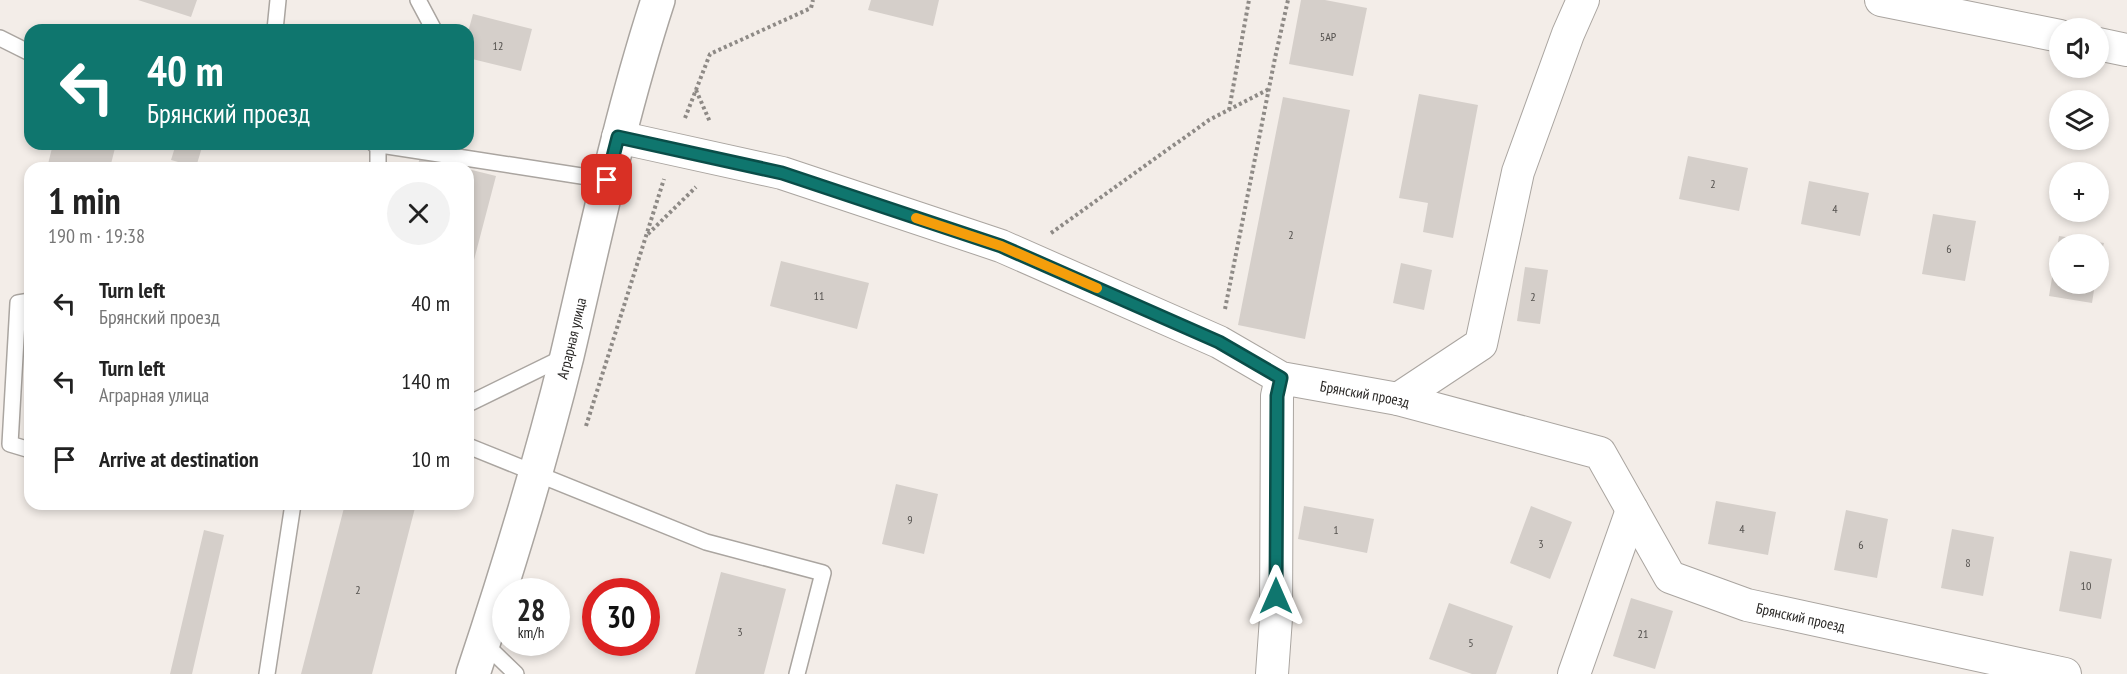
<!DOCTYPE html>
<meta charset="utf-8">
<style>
:root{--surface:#fff;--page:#f2f2f2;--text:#222;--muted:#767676}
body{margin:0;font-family:"PT Sans Narrow",sans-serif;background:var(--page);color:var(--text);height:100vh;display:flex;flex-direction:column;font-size:22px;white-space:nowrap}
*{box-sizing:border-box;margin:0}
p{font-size:20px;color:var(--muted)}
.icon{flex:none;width:33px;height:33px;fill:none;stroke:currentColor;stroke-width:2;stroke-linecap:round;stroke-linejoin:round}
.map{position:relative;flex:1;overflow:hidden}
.details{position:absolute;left:24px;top:162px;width:450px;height:348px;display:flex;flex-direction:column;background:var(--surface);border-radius:18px;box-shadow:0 3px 9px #0003}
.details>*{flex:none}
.top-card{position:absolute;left:24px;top:24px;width:450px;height:126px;border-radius:18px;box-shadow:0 3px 9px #0003;background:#0f766e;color:#fff;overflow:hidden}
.tools{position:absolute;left:2049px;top:18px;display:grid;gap:12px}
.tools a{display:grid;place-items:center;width:60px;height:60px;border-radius:50%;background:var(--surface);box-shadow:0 3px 9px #0003;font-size:30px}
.speed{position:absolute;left:492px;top:578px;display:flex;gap:12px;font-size:30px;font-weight:700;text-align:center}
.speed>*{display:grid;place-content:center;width:78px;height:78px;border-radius:50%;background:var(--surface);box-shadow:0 3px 9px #0003;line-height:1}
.speed small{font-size:15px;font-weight:400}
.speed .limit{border:9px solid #d22;background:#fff;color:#111}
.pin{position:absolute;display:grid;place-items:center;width:51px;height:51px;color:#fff;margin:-26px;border-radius:12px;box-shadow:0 3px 9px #0006}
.me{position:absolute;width:66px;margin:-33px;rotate:0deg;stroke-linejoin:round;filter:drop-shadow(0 0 4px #0008)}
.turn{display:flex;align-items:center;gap:21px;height:126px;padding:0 24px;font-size:27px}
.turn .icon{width:78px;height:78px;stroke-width:2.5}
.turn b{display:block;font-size:42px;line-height:51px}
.round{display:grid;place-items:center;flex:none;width:63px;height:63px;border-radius:32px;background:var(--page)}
.overview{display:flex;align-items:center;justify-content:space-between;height:102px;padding:0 24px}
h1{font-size:36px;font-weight:700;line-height:45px}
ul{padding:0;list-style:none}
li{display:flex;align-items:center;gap:18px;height:78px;padding:0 24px}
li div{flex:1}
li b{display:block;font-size:22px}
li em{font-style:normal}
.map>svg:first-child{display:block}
.building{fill:#d5cfca}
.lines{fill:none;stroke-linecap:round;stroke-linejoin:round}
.lane-casing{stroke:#aaa5a0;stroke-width:18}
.street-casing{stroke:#aaa5a0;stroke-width:34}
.secondary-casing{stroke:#aaa5a0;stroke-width:36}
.path{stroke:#8e8a86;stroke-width:4;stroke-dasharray:3 3;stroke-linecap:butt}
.lane{stroke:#fff;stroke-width:15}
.street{stroke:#fff;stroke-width:32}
.secondary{stroke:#fff;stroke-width:33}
.route-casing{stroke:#0a4d48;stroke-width:15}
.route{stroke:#0f766e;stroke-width:10}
.slow{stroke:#f59e0b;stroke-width:10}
.labels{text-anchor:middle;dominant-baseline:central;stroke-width:4.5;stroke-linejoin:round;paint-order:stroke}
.number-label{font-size:12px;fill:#54514e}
.street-label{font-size:15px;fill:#292725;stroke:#fff}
</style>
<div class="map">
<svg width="2127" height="674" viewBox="0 0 2127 674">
<rect width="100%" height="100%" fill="#f3ede8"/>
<path class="building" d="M138,0h59l-6,17z
M871,0h68l-6,26 -65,-16z
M1301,0h24l42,8 -14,68 -64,-12z
M473,14l59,15 -11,42 -53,-13v-26z
M1419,94l59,11 -25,133 -30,-6 5,-29 -29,-5z
M1283,97l67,13 -45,229 -67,-14z
M53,144h63l-6,24h-47l-15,-4z
M176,144h27l-7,23 -25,-7z
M1688,156l60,12 -9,43 -60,-12z
M420,157l41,10v1h-44z
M468,169l28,7 -27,103h-1z
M1809,181l60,12 -9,43 -59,-12z
M1933,214l43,7 -11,60 -43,-7z
M2059,236l45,7 -4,15 -2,-14h-38v40h35l-3,19 -43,-7z
M781,261l88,22 -12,46 -87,-23z
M1401,263l31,7 -8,40 -31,-7z
M1525,267l23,3 -8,54 -23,-3z
M896,484l42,10 -14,60 -42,-10z
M1716,501l60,11 -8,43 -60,-11z
M345,504h71l-44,170h-71z
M1304,506l70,13 -7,34 -69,-14z
M1531,506l41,16 -22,57 -40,-16z
M1846,510l42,9 -11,59 -43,-8z
M1952,529l42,8 -11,59 -42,-8z
M204,530l20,5 -32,139h-22z
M2070,551l42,8 -11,60 -42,-8z
M721,572l65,17 -22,85h-69z
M1631,598l42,13 -18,58 -42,-13z
M1449,603l64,23 -17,48h-24l-43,-15z"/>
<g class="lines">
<g class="lane-casing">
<path id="lane" d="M418,0l16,30
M275,30l3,-30
M0,38l30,15
M374,144l233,36
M378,145v23
M30,301l-12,2 -8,141 20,6
M468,404l96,-47
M468,446l238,96 117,31 -26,101
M484,643l32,31
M267,674l26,-170"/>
</g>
<g class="street-casing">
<g id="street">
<path d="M1881,0l179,36"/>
<path d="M2098,44l29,6"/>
<path id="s1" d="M618,137l164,36 219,73 218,96 62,36 117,21 202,54 70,124 77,28 318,69"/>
<path d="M1398,399l83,-55 37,-172 50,-138 15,-34"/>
<path d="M1272,674l4,-56 1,-222 4,-18"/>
<path d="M1574,674l58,-164"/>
</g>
</g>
<g class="secondary-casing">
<g id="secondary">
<path id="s2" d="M473,674c35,-105 67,-210 94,-318 28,-119 53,-239 91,-356"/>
</g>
</g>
<path class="path" d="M696,90l14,32
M1229,110l20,-110
M685,118l25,-64 101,-46 2,-8
M1051,233l158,-113 60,-31
M648,234l48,-47
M1225,309l50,-251 13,-58
M586,426l78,-247"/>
<use href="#lane" class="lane"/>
<use href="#street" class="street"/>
<use href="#secondary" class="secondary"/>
</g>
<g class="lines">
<g class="route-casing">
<path id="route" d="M607,180l11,-43 164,36 219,73 218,96 62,36 -4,18 -1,200"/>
</g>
<use href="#route" class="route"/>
<path class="slow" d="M916,218l85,28 96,42"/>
</g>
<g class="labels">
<g class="number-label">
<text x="1328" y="36">5АР</text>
<text x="498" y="45">12</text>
<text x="1713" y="183">2</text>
<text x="1835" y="208">4</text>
<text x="1291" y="234">2</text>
<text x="1949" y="248">6</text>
<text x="819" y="295">11</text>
<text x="1533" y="296">2</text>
<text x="910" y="519">9</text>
<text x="1742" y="528">4</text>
<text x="1336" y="529">1</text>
<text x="1541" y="543">3</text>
<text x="1861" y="544">6</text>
<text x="1968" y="562">8</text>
<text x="2086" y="585">10</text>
<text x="358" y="589">2</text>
<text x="740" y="631">3</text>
<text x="1643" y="633">21</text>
<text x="1471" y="642">5</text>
</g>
<g class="street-label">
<text stroke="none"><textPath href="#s2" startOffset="350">Аграрная улица</textPath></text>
<text stroke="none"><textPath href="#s1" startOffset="794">Брянский проезд</textPath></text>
<text stroke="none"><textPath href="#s1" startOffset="1316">Брянский проезд</textPath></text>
</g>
</g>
</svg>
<div class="tools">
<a><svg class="icon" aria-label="sound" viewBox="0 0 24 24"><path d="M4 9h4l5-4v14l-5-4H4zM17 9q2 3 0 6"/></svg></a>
<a><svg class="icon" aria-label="layers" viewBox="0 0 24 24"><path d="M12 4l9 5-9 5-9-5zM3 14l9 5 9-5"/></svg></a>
<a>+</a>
<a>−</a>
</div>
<div class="speed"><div>28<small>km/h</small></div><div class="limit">30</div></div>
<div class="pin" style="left:607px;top:180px;background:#d93025"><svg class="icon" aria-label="arrive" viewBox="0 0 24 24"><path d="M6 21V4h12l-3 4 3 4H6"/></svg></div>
<svg class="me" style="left:1276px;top:596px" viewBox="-20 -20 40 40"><path d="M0-17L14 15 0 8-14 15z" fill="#0f766e" stroke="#fff" stroke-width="4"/></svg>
<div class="top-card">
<div class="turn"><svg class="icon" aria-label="left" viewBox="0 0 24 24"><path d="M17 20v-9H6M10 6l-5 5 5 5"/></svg><div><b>40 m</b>Брянский проезд</div></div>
</div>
<section class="details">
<div class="overview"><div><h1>1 min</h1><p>190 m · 19:38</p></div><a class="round"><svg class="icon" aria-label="close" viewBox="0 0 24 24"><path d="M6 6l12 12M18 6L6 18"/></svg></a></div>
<ul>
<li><svg class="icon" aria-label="left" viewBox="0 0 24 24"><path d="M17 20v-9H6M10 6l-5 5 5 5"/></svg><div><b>Turn left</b><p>Брянский проезд</p></div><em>40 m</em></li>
<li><svg class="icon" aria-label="left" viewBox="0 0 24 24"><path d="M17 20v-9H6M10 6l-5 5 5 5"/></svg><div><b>Turn left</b><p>Аграрная улица</p></div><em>140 m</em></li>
<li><svg class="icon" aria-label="arrive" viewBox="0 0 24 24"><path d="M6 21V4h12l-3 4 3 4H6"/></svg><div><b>Arrive at destination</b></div><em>10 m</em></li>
</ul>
</section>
</div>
